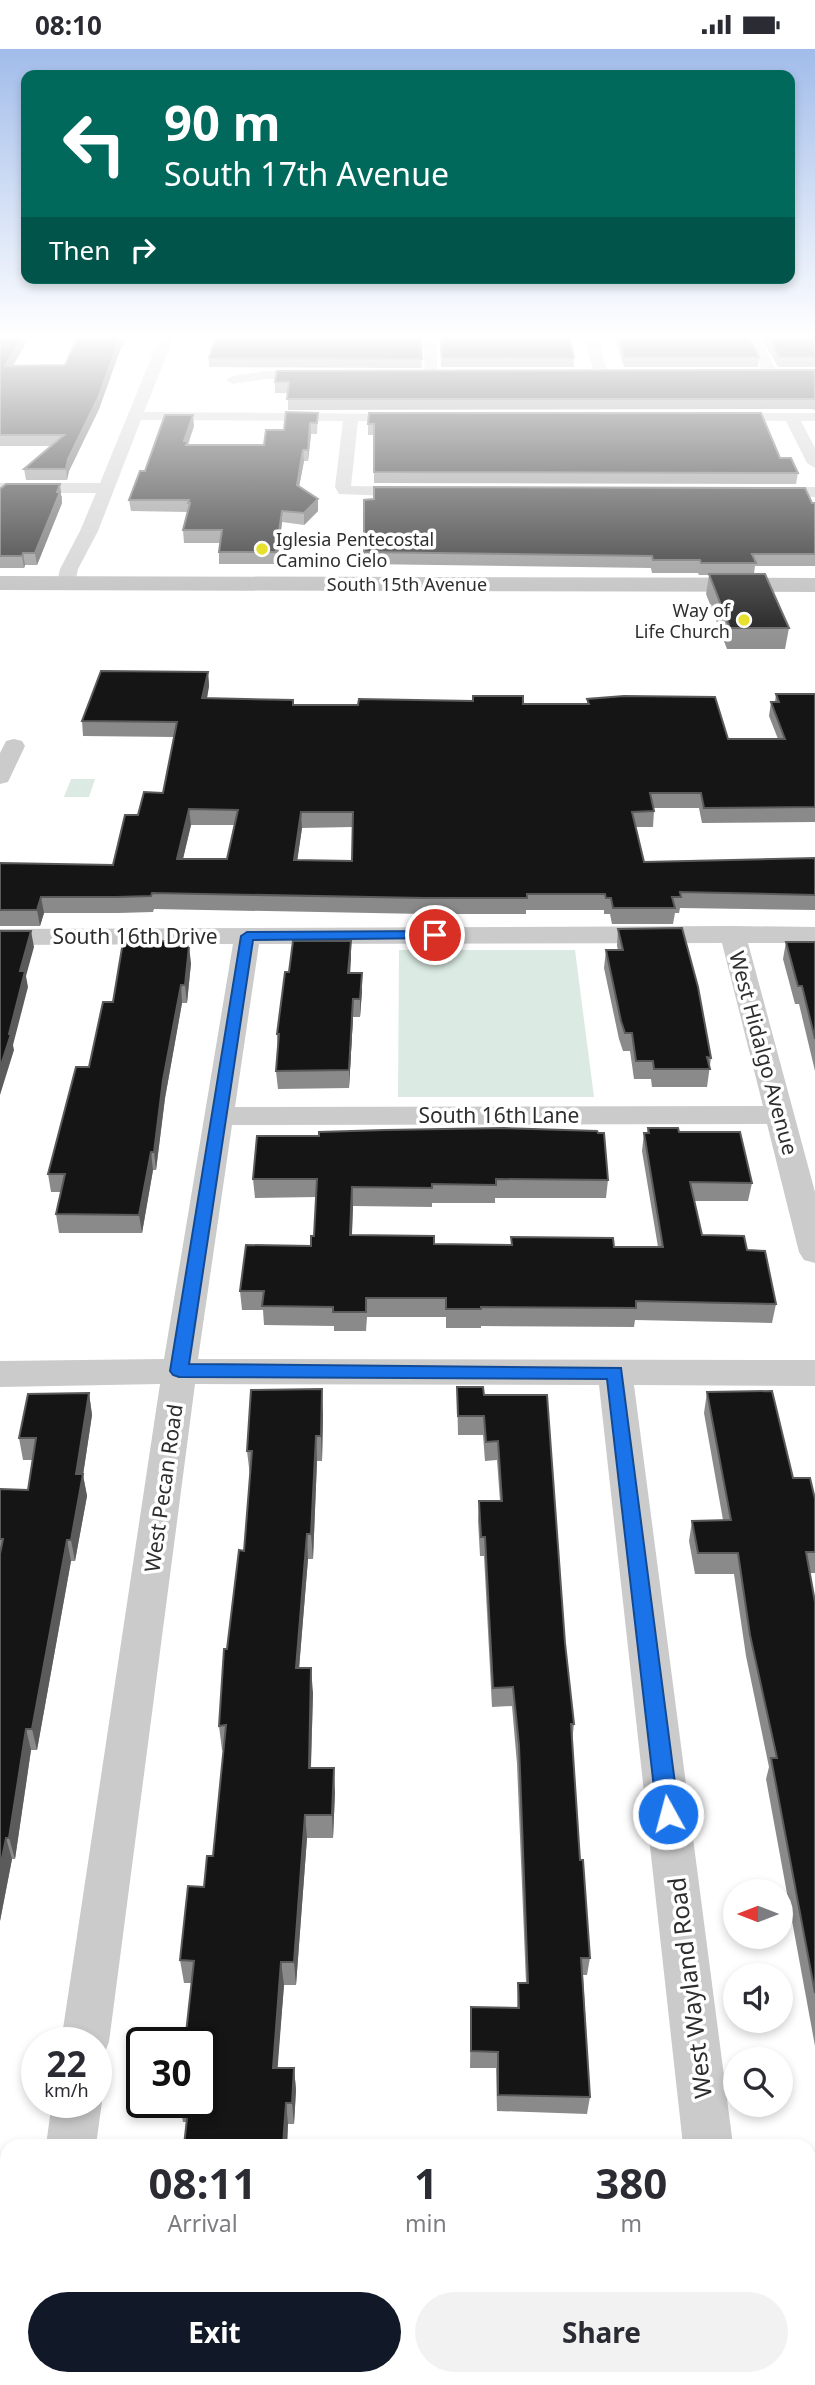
<!DOCTYPE html>
<style>
:root{--surface:#fff;--page:#f2f2f3;--text:#2b2b33;--muted:#7c7c81;--accent:#111827}
body{margin:0;font-family:"Noto Sans",sans-serif;background:var(--page);color:var(--text);height:100vh;display:flex;flex-direction:column;font-size:26px;white-space:nowrap}
*{box-sizing:border-box;margin:0}
p{font-size:23px;color:var(--muted)}
.icon{flex:none;width:38px;height:38px;fill:none;stroke:currentColor;stroke-width:2;stroke-linecap:round;stroke-linejoin:round}
.map{position:relative;flex:1;overflow:hidden}
.details{position:absolute;left:0px;top:2090px;width:816px;height:247px;display:flex;flex-direction:column;background:var(--surface);border-radius:21px 21px 0 0;box-shadow:0 4px 10px #0003}
.details>*{flex:none}
.banner{position:absolute;left:21px;top:21px;width:774px;height:214px;border-radius:14px;box-shadow:0 4px 10px #0003;background:#00695c;color:#fff;overflow:hidden}
.needle{width:46px;rotate:270deg}
.fabs{position:absolute;left:723px;top:1830px;display:grid;gap:14px}
.fabs a{display:grid;place-items:center;width:70px;height:70px;border-radius:50%;background:var(--surface);box-shadow:0 4px 10px #0003;font-size:35px}
.speed{position:absolute;left:21px;top:1978px;display:flex;gap:14px;font-size:35px;font-weight:700;text-align:center}
.speed>*{display:grid;place-content:center;width:91px;height:91px;border-radius:50%;background:var(--surface);box-shadow:0 4px 10px #0003;line-height:1}
.speed small{font-size:18px;font-weight:400}
.speed .limit{border:4px solid #111;border-radius:10px;background:#fff;color:#111}
.pin{position:absolute;display:grid;place-items:center;width:60px;height:60px;color:#fff;margin:-30px;border:4px solid #fff;border-radius:50%;box-shadow:0 2px 7px #0007}
.me{position:absolute;width:77px;margin:-38px;rotate:353deg;stroke-linejoin:round;filter:drop-shadow(0 0 5px #0008)}
.turn{display:flex;align-items:center;gap:24px;height:147px;padding:0 28px;font-size:32px}
.turn .icon{width:91px;height:91px;stroke-width:2.5}
.turn b{display:block;font-size:49px;line-height:60px}
.then{display:flex;align-items:center;height:66px;padding:0 28px;background:#0003;gap:14px;font-size:26px}
.eta{display:flex;justify-content:space-evenly;align-items:center;height:119px;text-align:center}
.eta b{font-size:42px;font-weight:700;line-height:49px}
.action{display:flex;gap:14px;margin-top:auto;padding:14px 28px}
.action a{flex:1;height:80px;border-radius:42px;background:var(--accent);color:#fff;font-size:28px;font-weight:700;line-height:80px;text-align:center}
.action a+a{background:var(--page);color:var(--text)}
.status{display:flex;justify-content:space-between;align-items:center;height:49px;padding:0 35px;background:var(--surface);direction:ltr}
.status svg{height:19px;fill:currentColor}
.map>svg:first-child{display:block}
.green{fill:#dbebe3}
.lines{fill:none;stroke-linecap:round;stroke-linejoin:round}
.street{fill:#cbcbcb;fill-rule:evenodd}
.secondary{fill:#b8b8b8;fill-rule:evenodd}
.wall{fill:#8a8a8a;fill-rule:evenodd}
.shaded-wall{fill:#5b5b5b}
.building{fill:#151515;stroke:#5b5b5b;stroke-width:2;fill-rule:evenodd}
.route{fill:#1a73e8;stroke:#114b97;stroke-width:2}
.poi-dot{fill:#e7e02d;stroke:#fff;stroke-width:2.5}
.labels{text-anchor:middle;dominant-baseline:central;stroke-width:7;stroke-linejoin:round;paint-order:stroke}
.far-poi-label{font-size:18px;fill:#2e2e2e;stroke:#fff;text-anchor:start}
.far-street-label{font-size:18px;fill:#2e2e2e;stroke:#fff}
.street-label{font-size:21px;fill:#2e2e2e;stroke:#fff}
.near-street-label{font-size:24px;fill:#2e2e2e;stroke:#fff}
</style>
<div class="status"><b>08:10</b><svg viewBox="0 0 49 12"><path d="M0 12V9h3v3zM5 12V6h3v6zM10 12V3h3v9zM15 12V0h3v12zM26 1h20v11H26zM47 4h2v5h-2z"/></svg></div>
<div class="map">
<svg width="815" height="2336" viewBox="0 0 815 2336">
<rect width="100%" height="100%" fill="#fff"/>
<path class="green" d="M71,730h24l-6,18h-25z
M399,901h176l19,147h-196z"/>
<g class="lines">
<path class="street" d="M161,285h14l-31,78 270,2 2,3 -7,4h-51l-7,65 64,1 8,5 -8,5 -76,-3 -4,-7 8,-66 -202,-1 -43,111 -20,38 -3,14 -9,6 -6,-2 -3,-4 3,-14 20,-38 16,-38h-96v-10h100z
M423,285h14v43l-5,1 -7,-4z
M583,285h14l11,40 -2,3 -5,1 -7,-4z
M744,285h14l20,40 -2,3h-10z
M266,322h54l7,4 -7,4h-54l-33,5 -7,-4 7,-4z
M720,364h95v8h-14l14,27v20l-8,-5 -21,-42 -71,-1 -2,-3 2,-3z
M764,438h51v10l-57,-2 -2,-3 2,-3z
M14,690l8,2 3,5 -17,36 -8,2v-31l6,-12z
M733,877l82,1v16h-67l67,249v71l-11,-3 -5,-8 -32,-128 -535,1 -34,234 617,1v26l-181,-1 99,760h-50l-84,-760 -404,-1 -86,658 -7,17 -6,3v-20h-35l99,-658 -160,3v-26l164,-2 69,-415 -233,1v-16zM722,894l41,163 -528,1 24,-163z
M96,2039l6,14 -6,43h-50l6,-43h44z
M11,2329h56l-1,7h-56z
M709,2329h56v7h-56z"/>
<path class="secondary" d="M0,527l815,2v14l-815,-2z"/>
</g>
<path class="wall" d="M0,285h31l-18,32 52,-1 54,-12 -20,56 -30,62 -2,9h-41l-2,-11 27,-23h-51z
M208,285h213l1,34 -213,-1v-9l6,-20h-7z
M440,285h129l5,24v9h-133z
M614,285h134l11,23 -1,10h-134z
M759,285h56v33h-37z
M815,321v40l-3,-1 -524,1v-17h-13v-11z
M318,364l-1,21h-6l-3,27h-4l-5,26 19,12v12l-14,14 -22,-3 -5,42h-58v-12l1,-9h-36l-1,-13 5,-18 -57,-1 -2,-11 16,-29 49,-45 -6,19h76l20,-15z
M368,375l412,34 18,15 -2,11 -422,-1v-48h-6z
M0,440l62,7v7l-25,62h-12l-1,3h-24z
M364,451l451,3v63h-60l-1,8 35,54 -4,21h-58l-21,-55 3,-19h-10l-1,-2h-46l-1,-5 -287,-4z
M208,623l1,14 -2,13 86,1v5l294,-1v-5l141,40h50l-9,-23 2,-14h4l1,-8h39v128l-113,1 -3,-15h-46l1,3 -1,16h-17l8,35 171,-4v52l-135,-2 -1,5h-4l-2,11h-61l-2,-10h-6v-4h-78v4h-102l-270,-5 -1,3 -35,1h-74l-4,13h-40v-63l113,2 25,-50 25,-22 11,-56 -91,-1 -1,-15zM191,776h43l-7,34h-44zM352,778v34l-55,-1 5,-32z
M618,880l93,129 -4,29h-55l-1,-8h-17l-4,-28h-7l-4,-12 -15,-71 2,-18h12l-1,-4z
M351,892l-1,32 12,18 -2,26h-7l-4,71 -71,1 -2,-18 2,-19 -1,-18 12,-62z
M786,893h29v129l-16,-67h-4l-12,-45z
M175,897l16,17 -4,40h-5l-17,95 -9,72h-3l-11,63h-83l-3,-19 5,-22h-10l-3,-18 41,-107 24,-65z
M648,1079l31,4 73,51 -4,18h-54l8,34 45,15 29,54 -4,19 -137,-3 -1,7 -153,-1v2h-35v-11h-79l-1,14h-32v-5l-70,-1 -1,-15h-21l-2,-19 71,-45 3,-10 2,-39 -61,1 -2,-19 4,-43 351,44 -2,18h-111v5h-63v4l-79,-1 -1,29 82,9 77,1v-8l103,10h44l-16,-96 2,-18h3z
M457,1338l27,8 81,248 9,81 -2,18 8,118 10,98 -3,17h-4l7,122 -3,17 -90,-3 -1,-43h-26l1,-61 46,1 1,-25h8l-9,-219 -5,-58 -20,1 -8,-151h-4l-2,-36 1,-19h21l-3,-41 -12,1 -2,-26h-25z
M707,1343l108,107v74h-5l5,29v444l-49,-267 3,-12 -23,-111 -12,-82h-39l-6,-33 3,-20 31,-1 -19,-107z
M89,1344l3,22 -9,60 4,21 -12,65h-4l-34,189h-6l-16,109h-3l-12,62v-432l28,1 5,-30h-10l-4,-22z
M323,1365l-1,47h-5l-4,98h-5l-9,109 14,25 -2,75 24,24 -2,46h-26l-11,147h-12l-7,83h17l2,22 -2,34h-6l-1,21h-103l2,-23h-3l-4,-20h22l-9,-119h-8l-4,-23 33,-104 11,-106h-2l-3,-24 8,-77 17,-98 6,-75 -3,-25z"/>
<path class="shaded-wall" d="M24,285h7l-24,42 -2,-10z
M123,285h6l-10,19 -20,56 -30,62 -2,9 -1,-11 2,-10z
M193,366l1,11 -6,17 1,9 -5,-11z
M310,374l1,11 -3,27v-11z
M303,401l1,11 -7,36v-12z
M60,435l2,19 -25,62 -2,-12z
M318,450v12l-14,14v-12z
M282,462v11l-5,42 -1,-12z
M23,504l2,12 -1,3 -2,-12z
M208,623l1,14 -5,27 -2,-15z
M189,760l2,16 -12,50 -2,-16z
M301,763l1,16 -7,48 -1,-16z
M41,848l3,16 -4,13 -3,-16z
M31,882l3,16 -8,29 2,11 -15,58 1,5 -14,45v-27l20,-97z
M351,892v18l-2,31 -1,-17z
M189,897l2,17 -4,40 -2,-18z
M362,924v18l-2,26v-18z
M181,936l1,18 -17,95 -9,72 -2,-18 9,-72z
M353,950v18l-4,71v-18z
M151,1103l2,18 -11,63 -3,-18z
M352,1138l1,19 -2,48 -1,-19z
M322,1340l1,25 -1,47 -1,-25z
M89,1344l3,22 -9,60 4,21 -12,65 -4,-21 5,-66z
M316,1387l1,25 -4,98 -2,-25z
M307,1485l1,25 -11,134 -1,-25z
M67,1491l4,21 -34,189 -5,-21z
M311,1619l2,25 -3,99 -1,-24z
M26,1680l5,21 -16,109 -6,-21z
M334,1719l1,24 -2,46 -1,-23z
M305,1766l2,23 -11,147 -2,-23z
M6,1789l6,21 -12,62v-53z
M281,1913l3,23 -8,104 -3,-21z
M294,2019l2,22 -2,34 -2,-21z
M286,2054l2,21 -1,21h-4z
M267,2329h4l-1,7h-4z"/>
<path class="building" d="M0,285h24l-19,32 60,-1 14,-31h44l-5,9 -20,55 -30,61 -2,10h-42l40,-34h-64z
M217,285h204l1,25 -213,-1z
M440,285h129l5,24h-132z
M618,285h130l11,23h-135z
M766,285h49v23h-36z
M815,321v29h-528l2,-17h-14l2,-11z
M286,363l32,1 -1,10h-7l-2,27h-5l-6,35 21,14 -14,14 -22,-2 -6,41h-57l3,-22h-39l7,-27h-2l1,-3h-60l11,-29h5l20,-56h28l-9,26h4l-2,4h78l2,-15h18z
M369,364h392l19,45h11l7,15 -424,-1v-48h-6z
M6,435h54l-3,8h3l-25,61h-12l-1,3h-22v-67z
M374,438l431,1 7,15h3v51h-63l4,9h-55l-1,-3h-47l-1,-4 -288,-4v-52l10,-1z
M709,525h56l24,54h-59z
M101,622l107,1 -6,26 91,2v5h65l1,-6 114,2v-5h50v8h66l-2,-5 37,-3 91,1 13,42h57l-14,-37h8l-3,-8h39v113l-111,1 -3,-15h-51l4,18 -22,1 12,50 171,-4v37l-135,-3 1,5h-9l3,11h-62l-2,-10h-5l-1,-4h-78v4h-103l-272,-5 -1,3 -35,1h-75l-4,13h-37v-47l113,2 12,-50h13l6,-23 19,1 14,-71 -95,-1zM189,760l49,1 -11,49h-50zM301,763h52l-1,49 -58,-1z
M682,879l16,59 13,71 -4,-1 3,12h-56l-1,-8h-17l-4,-28h-7l-4,-12 -15,-71h17l-5,-21z
M0,882h31l-11,40h5l-16,63h2l-11,34z
M174,892l-1,5h16l-4,39h-4l-18,95 -9,72h-3l-12,63 -83,-1 9,-40h-17l28,-107h13l14,-65h10l10,-60z
M293,892h58l-3,32h14l-2,26h-7l-4,71 -73,1 3,-37h-2l8,-62h4z
M786,893h29v97l-13,-53h-4z
M504,1079l93,3 1,2h6l4,47 -112,-1v6l-64,-1v4l-80,-1 -2,48 84,1v8l78,1 -1,-8 102,1 1,9h49l-19,-114h5l-1,-5h30l1,4h61l12,51 -62,-1 12,53 42,1 3,14 18,1 11,53 -140,-3v7l-155,-1v2h-35v-11h-80v14h-33v-5l-71,-1 2,-15h-24l6,-46 65,1v-10h3l3,-57h-64l4,-43h62v-4l66,-2z
M457,1338h26l1,8h63l18,248 9,81h-3l9,136h3l7,98h-9l9,139 -92,-2v-43l-27,-1v-44l48,1 -1,-25h10l-9,-238 -6,-58 -20,1 -8,-151h-4l-2,-36h23l-4,-60 -12,1 -2,-26h-26z
M322,1340l-1,47h-5l-5,98h-4l-11,134h15l-2,100h25l-2,47h-27l-11,147h-13l-8,106h21l-2,35h-6l-3,42h-99l5,-43h12v-60h-16l9,-81 -14,-1 8,-74 16,1 3,-31h6l13,-131 -7,1 5,-77h3l12,-99 5,1 8,-100h-5l4,-61z
M772,1342l21,87h17l5,21v53h-9l9,50v391l-44,-235h6l-27,-123 -12,-82h-40l-6,-32 39,-1 -24,-128z
M89,1344l-13,81h7l-12,66h-4l-35,189h-6l-17,109h-3l-6,30v-314l3,-15h-3v-50l28,1 8,-52h-17l9,-44z
M166,2329h101l-1,7h-100z
M520,2329h94v7h-93z"/>
<linearGradient id="sky" x2="0" y2="1"><stop stop-color="#a1bcea"/><stop offset="0.47" stop-color="#fff"/><stop offset="1" stop-color="#fff" stop-opacity="0"/></linearGradient>
<rect width="815" height="612" fill="url(#sky)"/>
<path class="route" d="M435,882l5,1v6l-187,2 -64,424 432,4 58,446 -3,7 -8,3 -8,-3 -3,-7 -50,-435 -428,-2 -6,-2 -3,-4 71,-435 6,-4z"/>
<g class="poi-dot">
<circle cx="262" cy="500" r="7"/>
<circle cx="744" cy="571" r="7"/>
</g>
<g class="labels">
<g class="far-poi-label">
<text x="276" y="490">Iglesia Pentecostal<tspan x="276" dy="21">Camino Cielo</tspan></text>
<text x="730" y="561" text-anchor="end">Way of<tspan x="730" dy="21">Life Church</tspan></text>
</g>
<g class="far-street-label">
<text x="407" y="535">South 15th Avenue</text>
</g>
<g class="street-label">
<text x="135" y="887">South 16th Drive</text>
<text transform="translate(764 1004) rotate(75)">West Hidalgo Avenue</text>
<text x="499" y="1066">South 16th Lane</text>
<text transform="translate(163 1439) rotate(-82)">West Pecan Road</text>
</g>
<g class="near-street-label">
<text transform="translate(689 1939) rotate(-97)">West Wayland Road</text>
</g>
</g>
</svg>
<div class="fabs">
<a><svg class="needle" viewBox="-14 -14 28 28"><path d="M0-13l5 13h-10z" fill="#e53935"/><path d="M0 13l5-13h-10z" fill="#7c7c81"/></svg></a>
<a><svg class="icon" aria-label="sound" viewBox="0 0 24 24"><path d="M4 9h4l5-4v14l-5-4H4zM17 9q2 3 0 6"/></svg></a>
<a><svg class="icon" aria-label="search" viewBox="0 0 24 24"><circle cx="10" cy="10" r="6"/><path d="M15 15l6 6"/></svg></a>
</div>
<div class="speed"><div>22<small>km/h</small></div><div class="limit">30</div></div>
<div class="pin" style="left:435px;top:886px;background:#d93025"><svg class="icon" aria-label="arrive" viewBox="0 0 24 24"><path d="M6 21V4h12l-3 4 3 4H6"/></svg></div>
<svg class="me" style="left:668px;top:1765px" viewBox="-20 -20 40 40"><circle r="17" fill="#1a73e8" stroke="#fff" stroke-width="3"/><path d="M0-11L8 9 0 5-8 9z" fill="#fff"/></svg>
<div class="banner">
<div class="turn"><svg class="icon" aria-label="left" viewBox="0 0 24 24"><path d="M17 20v-9H6M10 6l-5 5 5 5"/></svg><div><b>90 m</b>South 17th Avenue</div></div>
<div class="then">Then<svg class="icon" aria-label="right" viewBox="0 0 24 24"><path d="M7 20v-9h11M14 6l5 5-5 5"/></svg></div>
</div>
<section class="details">
<div class="eta">
<div><b>08:11</b><p>Arrival</p></div>
<div><b>1</b><p>min</p></div>
<div><b>380</b><p>m</p></div>
</div>
<div class="action"><a>Exit</a><a>Share</a></div>
</section>
</div>
